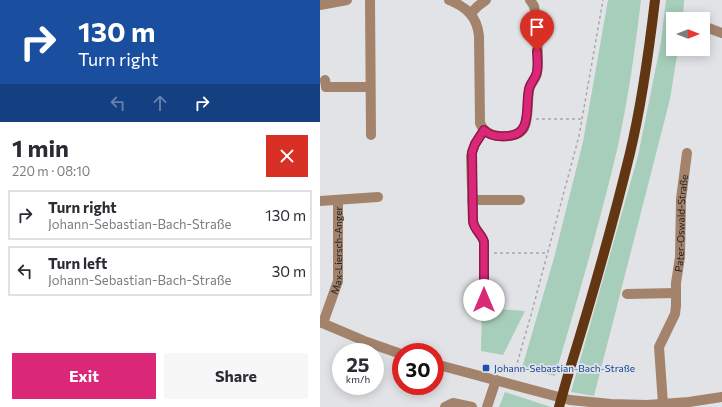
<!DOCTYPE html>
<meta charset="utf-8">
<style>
:root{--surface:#fff;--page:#f7f7f7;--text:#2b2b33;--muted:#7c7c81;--line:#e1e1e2;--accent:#db2777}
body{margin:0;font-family:Commissioner,sans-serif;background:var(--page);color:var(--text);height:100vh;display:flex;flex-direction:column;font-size:15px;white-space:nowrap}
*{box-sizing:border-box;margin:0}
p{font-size:13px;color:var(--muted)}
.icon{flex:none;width:22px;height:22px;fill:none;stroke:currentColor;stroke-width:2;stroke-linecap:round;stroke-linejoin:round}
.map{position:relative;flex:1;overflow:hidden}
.sheet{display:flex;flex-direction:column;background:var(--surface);width:320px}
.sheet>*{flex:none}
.guide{background:#1a4fa0;color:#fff;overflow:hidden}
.needle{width:26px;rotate:90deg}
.controls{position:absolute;left:346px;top:12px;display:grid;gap:8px}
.controls a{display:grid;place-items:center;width:44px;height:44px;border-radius:0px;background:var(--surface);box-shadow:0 2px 10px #0003;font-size:20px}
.speed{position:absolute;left:12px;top:343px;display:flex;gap:8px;font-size:20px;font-weight:700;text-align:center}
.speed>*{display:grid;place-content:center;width:52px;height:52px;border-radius:50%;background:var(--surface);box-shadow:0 2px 10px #0003;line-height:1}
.speed small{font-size:10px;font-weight:400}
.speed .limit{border:6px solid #d22;background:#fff;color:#111}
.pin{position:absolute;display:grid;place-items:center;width:34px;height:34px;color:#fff;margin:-41px -17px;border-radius:50% 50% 50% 0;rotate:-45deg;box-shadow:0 0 4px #0007}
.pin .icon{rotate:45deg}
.me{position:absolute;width:44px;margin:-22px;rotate:0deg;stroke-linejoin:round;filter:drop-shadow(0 0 3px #0008)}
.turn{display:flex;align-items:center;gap:14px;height:84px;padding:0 12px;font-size:18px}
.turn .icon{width:52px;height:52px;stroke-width:2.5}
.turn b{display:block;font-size:28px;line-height:34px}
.lanes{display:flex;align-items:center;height:38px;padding:0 12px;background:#0003;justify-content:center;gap:20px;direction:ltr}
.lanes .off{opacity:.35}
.round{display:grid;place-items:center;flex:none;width:42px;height:42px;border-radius:0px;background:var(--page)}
.headline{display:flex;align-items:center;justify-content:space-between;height:68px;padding:0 12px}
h1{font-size:24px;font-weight:700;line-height:30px}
.primary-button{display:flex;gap:8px;margin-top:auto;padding:8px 12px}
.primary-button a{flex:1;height:46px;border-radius:0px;background:var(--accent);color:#fff;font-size:16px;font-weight:700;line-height:46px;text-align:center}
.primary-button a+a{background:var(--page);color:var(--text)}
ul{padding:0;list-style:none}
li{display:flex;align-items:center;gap:12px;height:50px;margin:0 8px 6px;padding:0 4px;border:2px solid var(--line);border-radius:0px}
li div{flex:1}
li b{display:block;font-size:15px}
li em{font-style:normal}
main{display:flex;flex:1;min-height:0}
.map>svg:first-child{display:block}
.green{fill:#a7ceba}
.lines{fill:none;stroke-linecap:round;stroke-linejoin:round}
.path{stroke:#a7a8ab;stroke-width:1.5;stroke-dasharray:3 3;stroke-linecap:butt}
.minor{stroke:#a3836c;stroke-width:10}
.major{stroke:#623613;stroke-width:10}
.major-bridge{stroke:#623613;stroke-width:10}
.route-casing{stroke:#8e194d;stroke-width:10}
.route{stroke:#db2777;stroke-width:7}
.transit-dot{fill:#1a4fb4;stroke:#e2e3e6;stroke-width:1.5}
.labels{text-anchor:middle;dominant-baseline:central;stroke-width:3.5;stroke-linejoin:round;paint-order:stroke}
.street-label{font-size:10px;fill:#212122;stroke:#e2e3e6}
.transit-label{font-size:10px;fill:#164399;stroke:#e2e3e6;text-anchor:start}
</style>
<main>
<section class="sheet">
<div class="guide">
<div class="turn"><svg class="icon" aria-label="right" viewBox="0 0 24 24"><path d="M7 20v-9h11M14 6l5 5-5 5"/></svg><div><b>130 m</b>Turn right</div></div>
<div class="lanes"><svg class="icon off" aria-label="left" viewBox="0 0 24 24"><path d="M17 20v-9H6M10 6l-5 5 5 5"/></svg><svg class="icon off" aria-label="ahead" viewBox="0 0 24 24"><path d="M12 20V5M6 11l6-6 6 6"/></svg><svg class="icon" aria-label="right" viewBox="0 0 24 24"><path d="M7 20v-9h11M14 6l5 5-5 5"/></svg></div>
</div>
<div class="headline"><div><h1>1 min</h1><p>220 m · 08:10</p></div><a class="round" style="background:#d93025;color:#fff"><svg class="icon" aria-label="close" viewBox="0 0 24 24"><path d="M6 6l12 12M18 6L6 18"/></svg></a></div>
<ul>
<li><svg class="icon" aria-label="right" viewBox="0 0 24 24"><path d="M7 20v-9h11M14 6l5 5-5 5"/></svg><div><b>Turn right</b><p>Johann-Sebastian-Bach-Straße</p></div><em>130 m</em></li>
<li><svg class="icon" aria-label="left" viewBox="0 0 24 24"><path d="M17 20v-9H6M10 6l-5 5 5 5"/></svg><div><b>Turn left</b><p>Johann-Sebastian-Bach-Straße</p></div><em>30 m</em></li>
</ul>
<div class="primary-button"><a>Exit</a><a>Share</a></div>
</section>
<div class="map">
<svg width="402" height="407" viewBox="0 0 402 407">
<rect width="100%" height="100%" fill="#e2e3e6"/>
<path class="green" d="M288,0h33c-6,50 -13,101 -24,150 -18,76 -40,151 -62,226l-33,-8 32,-110 29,-116z
M346,0h18l-1,19h-10v30h5l-8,50 -76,297 -23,-4 67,-236 23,-114z
M162,308l43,3 -22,44 -22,-4z
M185,392l46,15h-52z"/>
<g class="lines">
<path class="path" d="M216,119h46
M174,253h54
M194,374l17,-59 48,-179 24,-136"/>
<g class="minor">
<path d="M50,0l1,135"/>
<path d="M129,0c17,7 28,16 30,36l1,87c3,8 10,12 19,13 8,1 20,0 25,-8 5,-9 3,-25 5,-36 0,-8 7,-12 8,-19 3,-17 -1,-44 -2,-61l-1,-6 -4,-6"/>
<path d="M0,5l27,-5"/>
<path d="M151,13l7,-7 8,-6"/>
<path d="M363,19h1"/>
<path d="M383,26l19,7"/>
<path d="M5,80l1,7h44"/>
<path d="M164,130l-9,14 -4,12 2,65c1,9 9,13 11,21v58"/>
<path d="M152,200h48"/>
<path d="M0,201l58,-4"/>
<path d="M307,294l49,-1"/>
<path d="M0,322l47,20 34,12"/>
<path id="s1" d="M3,323l15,-42v-81"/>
<path d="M115,364l135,36 41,4 36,1 42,-3 33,-5"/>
<path id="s2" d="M343,404l-4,-57 16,-33 1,-8v-23l4,-26 1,-58 6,-46"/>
<path d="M125,407l8,-4 19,4"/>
<path d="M167,407l9,-27"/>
</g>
<path class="major" d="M248,375c23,-74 44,-148 62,-222 12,-50 19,-102 25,-153"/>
<path class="major-bridge" d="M239,407l9,-32"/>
</g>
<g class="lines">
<g class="route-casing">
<path id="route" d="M164,300v-58c-2,-8 -10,-12 -11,-21l-1,-69 3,-8 9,-14c6,6 14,7 23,6 26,-1 18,-29 22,-47 1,-5 5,-9 7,-14 3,-7 1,-17 1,-24"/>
</g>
<use href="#route" class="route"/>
</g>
<rect class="transit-dot" x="162" y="364" width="8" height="8" rx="2"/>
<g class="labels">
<g class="street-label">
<text stroke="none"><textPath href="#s2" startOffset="185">Pater-Oswald-Straße</textPath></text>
<text stroke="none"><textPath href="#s1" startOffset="75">Max-Liersch-Anger</textPath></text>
</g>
<g class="transit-label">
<text x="174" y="368">Johann-Sebastian-Bach-Straße</text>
</g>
</g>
</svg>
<div class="controls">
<a><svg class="needle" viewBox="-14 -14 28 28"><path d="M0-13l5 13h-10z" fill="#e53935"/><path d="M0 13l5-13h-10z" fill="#7c7c81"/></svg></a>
</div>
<div class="speed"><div>25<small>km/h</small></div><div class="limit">30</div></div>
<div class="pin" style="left:217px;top:51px;background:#d93025"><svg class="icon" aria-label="arrive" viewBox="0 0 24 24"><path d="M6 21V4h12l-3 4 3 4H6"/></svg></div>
<svg class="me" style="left:164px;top:300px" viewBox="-20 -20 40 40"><circle r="19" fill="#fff"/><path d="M0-13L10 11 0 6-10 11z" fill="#db2777"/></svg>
</div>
</main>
